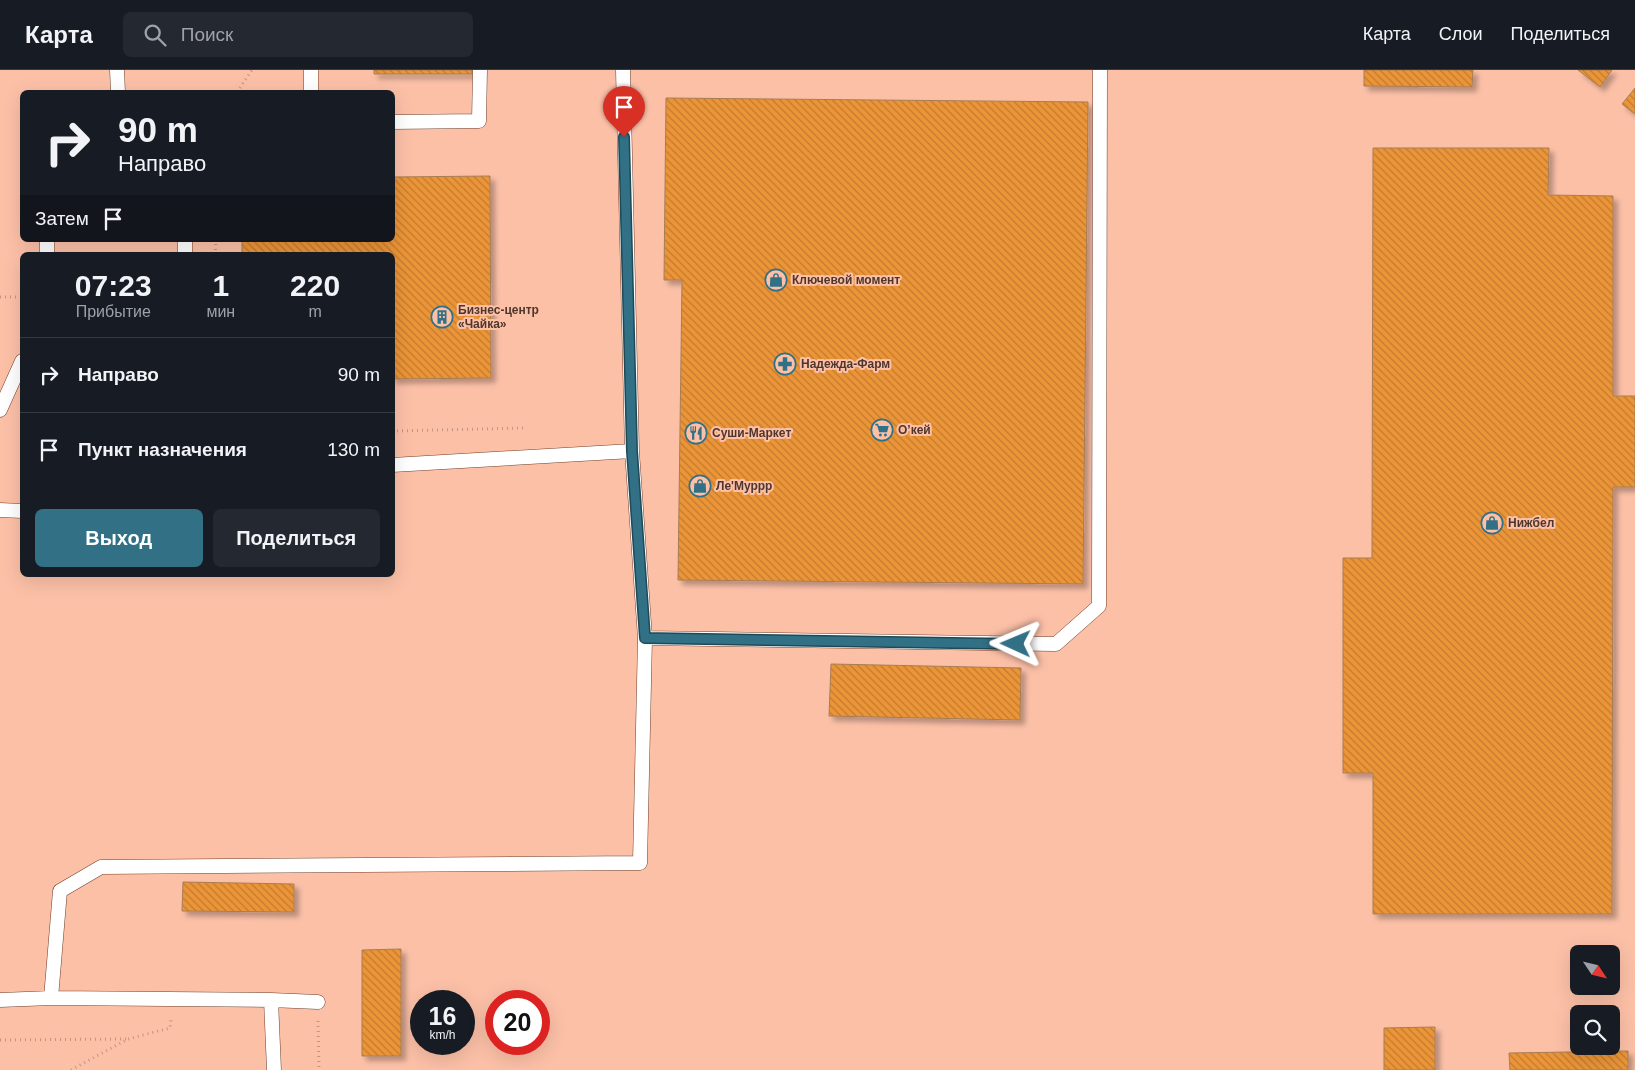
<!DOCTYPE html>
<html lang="ru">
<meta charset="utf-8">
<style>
:root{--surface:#171b24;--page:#242831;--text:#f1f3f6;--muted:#9ea1a6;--line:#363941;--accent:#327086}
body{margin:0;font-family:Helvetica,sans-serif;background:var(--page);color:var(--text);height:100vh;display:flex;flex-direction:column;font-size:19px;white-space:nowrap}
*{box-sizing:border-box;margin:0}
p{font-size:16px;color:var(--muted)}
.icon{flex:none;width:28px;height:28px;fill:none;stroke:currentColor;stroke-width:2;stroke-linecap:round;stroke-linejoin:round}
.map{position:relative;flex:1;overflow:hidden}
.side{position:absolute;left:20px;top:182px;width:375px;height:325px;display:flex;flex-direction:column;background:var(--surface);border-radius:8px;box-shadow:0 5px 20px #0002}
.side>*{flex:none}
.top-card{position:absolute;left:20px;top:20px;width:375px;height:152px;border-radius:8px;box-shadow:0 5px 20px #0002;background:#171b24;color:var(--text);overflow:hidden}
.needle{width:32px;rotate:125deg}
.buttons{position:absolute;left:1570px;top:875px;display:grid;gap:10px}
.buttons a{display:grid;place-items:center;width:50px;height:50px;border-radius:8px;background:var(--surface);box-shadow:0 5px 20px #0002;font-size:25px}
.speed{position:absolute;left:410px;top:920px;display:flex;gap:10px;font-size:25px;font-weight:700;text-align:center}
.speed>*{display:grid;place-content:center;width:65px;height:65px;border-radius:50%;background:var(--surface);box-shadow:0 5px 20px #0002;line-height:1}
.speed small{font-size:12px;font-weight:400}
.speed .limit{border:8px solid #d22;background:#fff;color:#111}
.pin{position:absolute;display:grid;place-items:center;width:42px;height:42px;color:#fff;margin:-51px -21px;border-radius:50% 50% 50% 0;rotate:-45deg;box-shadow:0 0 5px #0007}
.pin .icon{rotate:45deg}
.me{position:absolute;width:55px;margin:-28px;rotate:271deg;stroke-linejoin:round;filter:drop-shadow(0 0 4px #0008)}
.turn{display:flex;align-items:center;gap:18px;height:105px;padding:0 15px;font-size:22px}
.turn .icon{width:65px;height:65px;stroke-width:2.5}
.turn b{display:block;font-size:35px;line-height:42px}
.then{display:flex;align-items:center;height:48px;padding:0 15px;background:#0003;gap:10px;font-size:19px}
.eta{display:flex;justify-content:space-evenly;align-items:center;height:85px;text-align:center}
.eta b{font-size:30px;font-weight:700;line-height:35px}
.cta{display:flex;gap:10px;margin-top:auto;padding:10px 15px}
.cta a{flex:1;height:58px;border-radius:8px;background:var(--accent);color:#fff;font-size:20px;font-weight:700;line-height:58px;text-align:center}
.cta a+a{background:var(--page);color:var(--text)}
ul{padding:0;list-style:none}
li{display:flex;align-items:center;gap:15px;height:75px;padding:0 15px;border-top:1px solid var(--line)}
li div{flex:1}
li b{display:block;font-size:19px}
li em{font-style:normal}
header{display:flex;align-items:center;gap:30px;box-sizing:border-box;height:70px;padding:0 25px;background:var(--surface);border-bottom:1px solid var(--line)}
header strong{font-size:24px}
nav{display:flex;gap:28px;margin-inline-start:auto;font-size:18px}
.search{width:350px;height:45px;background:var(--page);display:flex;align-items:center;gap:12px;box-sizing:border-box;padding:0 18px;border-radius:8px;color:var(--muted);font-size:19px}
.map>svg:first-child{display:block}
.building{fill:url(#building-back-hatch);stroke:#a87d54;filter:url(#shadow)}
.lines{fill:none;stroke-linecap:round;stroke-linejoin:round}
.lane-casing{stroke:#723f29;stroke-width:15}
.path{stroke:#c49480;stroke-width:3;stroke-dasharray:1 4;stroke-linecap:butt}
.lane{stroke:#fff;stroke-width:14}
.route-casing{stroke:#204957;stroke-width:12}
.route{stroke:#327086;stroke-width:9}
.labels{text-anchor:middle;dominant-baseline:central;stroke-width:4;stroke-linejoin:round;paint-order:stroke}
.poi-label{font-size:12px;font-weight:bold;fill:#4e362c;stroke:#fcc0a7;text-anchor:start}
</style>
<header>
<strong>Карта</strong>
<div class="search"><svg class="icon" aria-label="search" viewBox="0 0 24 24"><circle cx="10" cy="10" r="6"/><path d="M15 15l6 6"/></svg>Поиск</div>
<nav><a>Карта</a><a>Слои</a><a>Поделиться</a></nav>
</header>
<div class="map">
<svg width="1635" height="1000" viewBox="0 0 1635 1000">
<defs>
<pattern id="building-back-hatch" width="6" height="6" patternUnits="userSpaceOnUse" patternTransform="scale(1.25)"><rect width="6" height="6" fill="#ec9538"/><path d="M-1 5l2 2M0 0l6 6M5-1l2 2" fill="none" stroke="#c17a2f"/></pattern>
<filter id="shadow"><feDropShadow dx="4.5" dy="4.5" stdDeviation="2.5" flood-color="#0004"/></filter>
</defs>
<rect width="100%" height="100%" fill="#fcc0a7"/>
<path class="building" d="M374,0h98v4h-98z
M1364,0h109l-1,17 -108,-1z
M1578,0h34l-12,17z
M1635,18v26l-13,-10z
M666,28l422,4 -5,482 -405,-4 4,-300h-18z
M1373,78h176l-1,47 65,1v200h22v91h-22l-1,427h-239v-141h-30v-215h29z
M490,106l1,202 -99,1v-124h-150v-15h150v-63z
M831,594l190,4 -1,52 -191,-4z
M183,812l111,2v28l-112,-1z
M401,879v107h-39v-106z
M1435,957v43h-51v-42z
M1628,981v19h-118l-1,-17z"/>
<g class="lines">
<g class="lane-casing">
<path id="lane" d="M117,0l1,22
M311,0v22
M623,0l9,381
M392,52l87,-1 1,-51
M47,185v-15
M185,185v-15
M0,340l22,-49
M392,395l240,-14 13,187
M0,440l22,1
M51,928l9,-107 41,-24 539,-4 5,-225 411,6 43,-38 1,-536
M0,930l51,-2 220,2 47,2
M271,930l3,70"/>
</g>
<path class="path" d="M237,22l15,-22
M215,185l1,-15
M0,227h22
M392,361l131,-3
M318,951l1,49
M0,970l127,-1
M71,1000l57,-31 42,-11 1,-8"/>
<use href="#lane" class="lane"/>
</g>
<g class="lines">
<g class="route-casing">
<path id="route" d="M624,67l8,314 13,187 371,6"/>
</g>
<use href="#route" class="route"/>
</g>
<defs>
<g id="shop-ring" transform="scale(1.125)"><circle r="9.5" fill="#fcc0a7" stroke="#327086" stroke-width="1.5"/><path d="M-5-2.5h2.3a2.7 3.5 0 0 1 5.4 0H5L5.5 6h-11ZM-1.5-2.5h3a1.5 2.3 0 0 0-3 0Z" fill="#327086"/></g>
<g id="building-ring" transform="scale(1.125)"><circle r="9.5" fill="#fcc0a7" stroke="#327086" stroke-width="1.5"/><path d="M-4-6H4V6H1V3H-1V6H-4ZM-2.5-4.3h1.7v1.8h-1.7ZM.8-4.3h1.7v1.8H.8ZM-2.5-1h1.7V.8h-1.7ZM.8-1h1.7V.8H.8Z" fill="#327086"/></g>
<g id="pharmacy-ring" transform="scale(1.125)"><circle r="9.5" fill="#fcc0a7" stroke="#327086" stroke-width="1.5"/><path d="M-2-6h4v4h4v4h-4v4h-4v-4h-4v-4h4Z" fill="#327086"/></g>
<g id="supermarket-ring" transform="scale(1.125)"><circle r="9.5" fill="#fcc0a7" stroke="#327086" stroke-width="1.5"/><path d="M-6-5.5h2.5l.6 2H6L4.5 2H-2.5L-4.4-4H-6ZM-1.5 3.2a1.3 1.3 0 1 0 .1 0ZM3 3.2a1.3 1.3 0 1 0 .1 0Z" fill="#327086"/></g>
<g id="restaurant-ring" transform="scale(1.125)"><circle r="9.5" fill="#fcc0a7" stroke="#327086" stroke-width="1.5"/><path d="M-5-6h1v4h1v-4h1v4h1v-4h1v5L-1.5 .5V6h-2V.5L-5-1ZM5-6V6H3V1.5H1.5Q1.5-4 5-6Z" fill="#327086"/></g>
</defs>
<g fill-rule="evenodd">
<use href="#shop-ring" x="776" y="210"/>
<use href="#building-ring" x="442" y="247"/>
<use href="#pharmacy-ring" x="785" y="294"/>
<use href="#supermarket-ring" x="882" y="360"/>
<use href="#restaurant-ring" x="696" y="363"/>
<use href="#shop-ring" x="700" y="416"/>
<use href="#shop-ring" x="1492" y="453"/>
</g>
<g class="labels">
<g class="poi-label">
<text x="792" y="210">Ключевой момент</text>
<text x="458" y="240">Бизнес-центр<tspan x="458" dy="14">«Чайка»</tspan></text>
<text x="801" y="294">Надежда-Фарм</text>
<text x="898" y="360">О’кей</text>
<text x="712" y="363">Суши-Маркет</text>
<text x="716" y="416">Ле'Муррр</text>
<text x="1508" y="453">Нижбел</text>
</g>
</g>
</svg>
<div class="buttons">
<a><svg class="needle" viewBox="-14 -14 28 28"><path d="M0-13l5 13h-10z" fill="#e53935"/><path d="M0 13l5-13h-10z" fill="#9ea1a6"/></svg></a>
<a><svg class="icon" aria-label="search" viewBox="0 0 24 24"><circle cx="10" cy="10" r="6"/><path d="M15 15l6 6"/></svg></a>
</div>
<div class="speed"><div>16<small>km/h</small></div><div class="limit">20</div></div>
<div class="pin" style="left:624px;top:67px;background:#d93025"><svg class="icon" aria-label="arrive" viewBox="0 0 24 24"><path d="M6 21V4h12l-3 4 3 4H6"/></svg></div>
<svg class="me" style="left:1016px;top:574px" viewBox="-20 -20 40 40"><path d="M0-17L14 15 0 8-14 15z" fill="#327086" stroke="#fff" stroke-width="4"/></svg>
<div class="top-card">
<div class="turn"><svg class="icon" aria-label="right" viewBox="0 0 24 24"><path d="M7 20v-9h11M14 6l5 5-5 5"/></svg><div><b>90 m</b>Направо</div></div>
<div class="then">Затем<svg class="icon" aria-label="arrive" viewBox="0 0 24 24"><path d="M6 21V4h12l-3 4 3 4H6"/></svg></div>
</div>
<section class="side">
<div class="eta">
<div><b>07:23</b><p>Прибытие</p></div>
<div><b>1</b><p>мин</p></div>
<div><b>220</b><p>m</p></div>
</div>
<ul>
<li><svg class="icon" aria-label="right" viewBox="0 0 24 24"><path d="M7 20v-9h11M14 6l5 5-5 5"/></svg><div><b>Направо</b></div><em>90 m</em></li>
<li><svg class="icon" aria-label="arrive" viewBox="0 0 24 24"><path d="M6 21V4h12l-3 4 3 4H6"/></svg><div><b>Пункт назначения</b></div><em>130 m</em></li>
</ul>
<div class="cta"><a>Выход</a><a>Поделиться</a></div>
</section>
</div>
